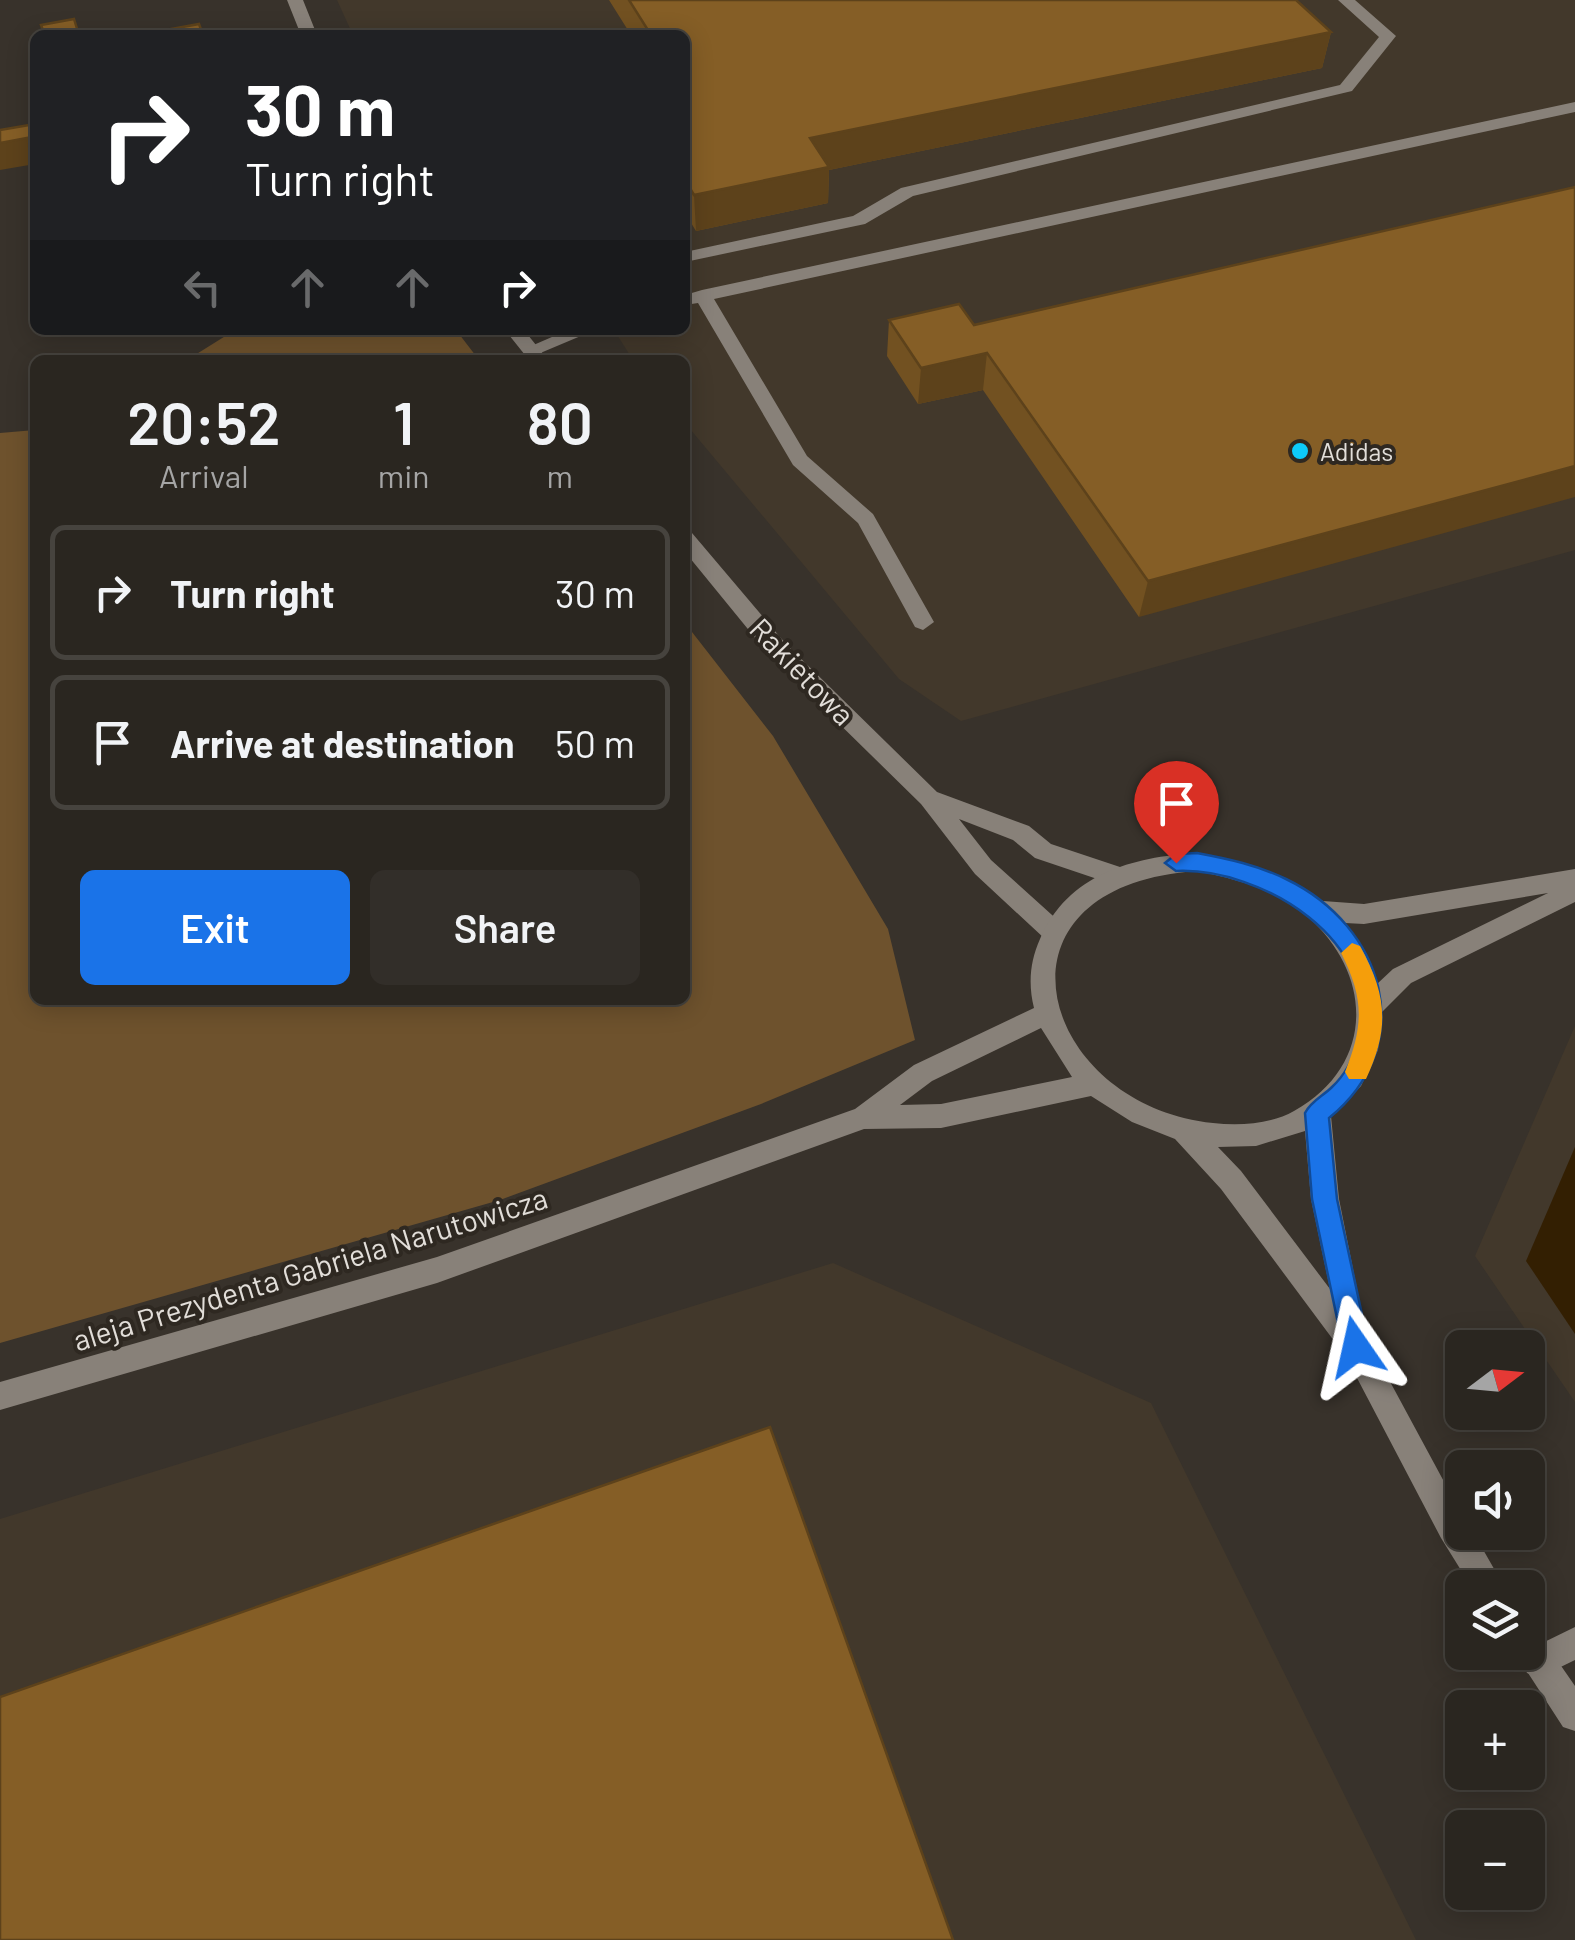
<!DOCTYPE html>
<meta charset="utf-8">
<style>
:root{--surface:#2a2620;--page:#322e29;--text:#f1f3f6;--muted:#a5a5a5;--line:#46433e;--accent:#1a73e8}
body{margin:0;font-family:Barlow,sans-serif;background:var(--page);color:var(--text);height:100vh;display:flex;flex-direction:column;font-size:38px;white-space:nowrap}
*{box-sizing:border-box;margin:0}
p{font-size:32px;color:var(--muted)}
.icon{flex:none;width:55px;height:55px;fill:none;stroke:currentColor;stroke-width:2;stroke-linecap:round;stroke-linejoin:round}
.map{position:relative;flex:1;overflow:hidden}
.side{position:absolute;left:30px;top:355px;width:660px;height:650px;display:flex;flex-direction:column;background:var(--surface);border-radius:15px;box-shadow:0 5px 25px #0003,0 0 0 2px var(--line)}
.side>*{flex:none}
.guide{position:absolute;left:30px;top:30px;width:660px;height:305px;border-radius:15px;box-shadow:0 5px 25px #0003,0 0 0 2px var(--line);background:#202124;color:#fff;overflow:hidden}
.needle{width:65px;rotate:74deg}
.controls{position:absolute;left:1445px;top:1330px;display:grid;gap:20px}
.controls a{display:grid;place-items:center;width:100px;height:100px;border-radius:15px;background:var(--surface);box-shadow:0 5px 25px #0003,0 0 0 2px var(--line);font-size:50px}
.pin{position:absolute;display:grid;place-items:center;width:85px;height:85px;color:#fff;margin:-102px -42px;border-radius:50% 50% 50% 0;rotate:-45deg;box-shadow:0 0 10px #0007}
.pin .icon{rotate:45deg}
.me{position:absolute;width:110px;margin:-55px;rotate:349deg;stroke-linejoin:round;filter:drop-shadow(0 0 8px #0008)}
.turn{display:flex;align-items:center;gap:35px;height:210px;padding:0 50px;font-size:45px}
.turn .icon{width:130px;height:130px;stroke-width:2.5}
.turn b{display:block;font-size:70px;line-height:85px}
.lanes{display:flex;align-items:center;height:95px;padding:0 50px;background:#0003;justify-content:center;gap:50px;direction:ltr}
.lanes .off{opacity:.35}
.eta{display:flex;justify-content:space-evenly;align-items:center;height:170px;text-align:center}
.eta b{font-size:60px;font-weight:600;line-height:70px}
.action{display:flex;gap:20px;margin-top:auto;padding:20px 50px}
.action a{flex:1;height:115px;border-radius:15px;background:var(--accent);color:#fff;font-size:40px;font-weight:600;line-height:115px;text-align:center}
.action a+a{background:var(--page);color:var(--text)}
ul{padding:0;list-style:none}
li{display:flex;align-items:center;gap:30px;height:135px;margin:0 20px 15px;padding:0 30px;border:5px solid var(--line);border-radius:15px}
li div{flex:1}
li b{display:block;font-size:38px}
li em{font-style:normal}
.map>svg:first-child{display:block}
.built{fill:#42382b}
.green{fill:#6e522d}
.water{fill:#331f02}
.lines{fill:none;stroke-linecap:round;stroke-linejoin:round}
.service{fill:#888179;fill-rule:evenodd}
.minor{fill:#888179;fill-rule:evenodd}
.tertiary{fill:#888179;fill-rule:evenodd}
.wall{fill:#725121}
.shaded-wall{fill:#5d421b}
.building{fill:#855e26;stroke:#5d421b;stroke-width:2.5}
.route{fill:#1a73e8;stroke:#114b97;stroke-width:2.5}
.slow{fill:#f59e0b}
.poi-dot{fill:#0dcafa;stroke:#2e2821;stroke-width:4}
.labels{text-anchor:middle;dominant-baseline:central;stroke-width:8;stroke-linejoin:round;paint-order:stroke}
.far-poi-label{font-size:25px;fill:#e2ded9;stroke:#2e2821;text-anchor:start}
.street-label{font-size:30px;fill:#e2ded9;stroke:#2e2821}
</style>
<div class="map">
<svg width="1575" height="1940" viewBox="0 0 1575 1940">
<rect width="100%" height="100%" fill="#38322b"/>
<path class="built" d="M337,0h1238v550l-614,171 -62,-42 -214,-256v-63h-52l-19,-30h71v-295h-332z
M1575,1026v376l-100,-146z
M833,1263l318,140 265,537h-1416v-421z"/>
<path class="green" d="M235,330h221l23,30h-292z
M35,430v570h650v-377l88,113 115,193 27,111 -154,64 -261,96 -500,143v-910z"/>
<path class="water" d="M1575,1147v187l-49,-73z"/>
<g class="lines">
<path class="service" d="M1338,0h17l41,36 -44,55 -439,105 -48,28 -180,38v-10l168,-36 48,-28 439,-103 39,-48z
M1575,102v10l-861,187 93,157 66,58 61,108 -11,8 -8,-3 -57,-104 -65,-58 -95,-162 -13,2v-10l17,-5z
M568,330h27l-57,24 -7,2 -9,-6z
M1575,1627v33l-37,18 -11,-5 -5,-11 6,-12z"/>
<path class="minor" d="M287,0h16l14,35h-16z
M505,330h19l24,30h-19z
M685,531l7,2 94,111 151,148 92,34 22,18 72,24 4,7 -4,7 -8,3 -80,-27 -22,-18 -54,-21 32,41 71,64 3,7 -3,7h-18l-69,-64 -54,-70 -151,-148 -85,-104z"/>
<path class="tertiary" d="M1197,853l71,18 55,30 41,3 211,-35v33l-164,81 -29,29 -4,38 -17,36 -30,30 8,83 28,140 95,176v17h11l32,56h-33l-31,-50 -95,-181 -125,-168 -46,-50 -43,-17 -41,-26 -150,32 -77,1 -427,154 -437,127v-28l437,-125 418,-148 59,-44 120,-57c-6,-24 -4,-47 6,-69 28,-65 92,-82 157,-86zM1197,871c40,8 79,19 111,46 66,58 67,149 -14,194 -23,13 -54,15 -81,12 -174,-18 -237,-237 -16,-252zM1548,893l-155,76 -16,15 -11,-31 -21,-30 19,1zM1041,1028l31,49 -131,27 -41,1 32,-24zM1305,1131l6,68 19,90 -89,-118 -23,-24 38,-1z
M1528,1629l11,5 36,52v45l-12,-4 -46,-71 -2,-4h13z"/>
</g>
<path class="wall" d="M609,0h687l35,32 -9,36 -493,102 -1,33 -132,28 -11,-18v-178h-54z
M1575,187l-436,430 -156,-227 -65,14 -31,-48 2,-36 85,5z"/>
<path class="shaded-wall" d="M1331,32l-9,36 -493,102 -1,33 -132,28 -2,-36 116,-57z
M27,138l8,12v14l-35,6v-27z
M987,353l-4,37 -65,14 3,-36z
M1575,466v31l-436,120 9,-36z"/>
<path class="building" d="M629,0h667l35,32 -521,106 19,29 -135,28 -9,-15v-145h-34z
M74,19l5,16h-28l-1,-3 -6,1 -3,-8z
M199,24l4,11h-47l-1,-3z
M35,124v26l-5,1 -3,-13 -27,5v-13z
M1575,187v279l-427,115 -161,-228 -66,15 -32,-48 70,-16 15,21z
M770,1427l183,513h-953v-243z"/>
<path class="route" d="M1197,853c32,6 60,12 89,26 98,47 134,165 43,239l8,81 32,148 -4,9 -9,4 -10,-4 -3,-9 -31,-148 -7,-86c6,-12 18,-17 27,-26 13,-12 22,-30 26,-46 27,-100 -98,-174 -182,-170l-11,-8 11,-9z"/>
<path class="slow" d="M1352,943l8,3c27,49 30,82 6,133h-17l-4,-7c19,-47 19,-74 -4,-119z"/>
<circle class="poi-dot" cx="1300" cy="451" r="10"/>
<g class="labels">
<g class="far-poi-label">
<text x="1320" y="451">Adidas</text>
</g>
<g class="street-label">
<text transform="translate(803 671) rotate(46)">Rakietowa</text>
<text transform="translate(310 1268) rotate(-17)">aleja Prezydenta Gabriela Narutowicza</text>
</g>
</g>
</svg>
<div class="controls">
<a><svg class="needle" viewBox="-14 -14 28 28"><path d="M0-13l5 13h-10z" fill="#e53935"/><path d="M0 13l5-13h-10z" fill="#a5a5a5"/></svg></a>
<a><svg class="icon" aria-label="sound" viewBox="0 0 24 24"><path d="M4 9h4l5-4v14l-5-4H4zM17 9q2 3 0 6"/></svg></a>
<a><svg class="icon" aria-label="layers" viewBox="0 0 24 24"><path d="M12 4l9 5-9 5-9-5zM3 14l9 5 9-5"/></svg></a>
<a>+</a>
<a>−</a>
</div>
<div class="pin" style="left:1176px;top:863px;background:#d93025"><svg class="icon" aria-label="arrive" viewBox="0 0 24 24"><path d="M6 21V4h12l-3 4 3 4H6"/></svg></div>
<svg class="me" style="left:1356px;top:1347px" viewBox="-20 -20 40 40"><path d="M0-17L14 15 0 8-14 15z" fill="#1a73e8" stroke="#fff" stroke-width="4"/></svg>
<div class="guide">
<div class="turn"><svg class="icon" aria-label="right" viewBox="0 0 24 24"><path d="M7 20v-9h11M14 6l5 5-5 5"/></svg><div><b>30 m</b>Turn right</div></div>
<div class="lanes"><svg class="icon off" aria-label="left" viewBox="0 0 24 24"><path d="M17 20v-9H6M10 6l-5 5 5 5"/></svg><svg class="icon off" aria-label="ahead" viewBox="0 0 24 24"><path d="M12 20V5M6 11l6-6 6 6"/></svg><svg class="icon off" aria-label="ahead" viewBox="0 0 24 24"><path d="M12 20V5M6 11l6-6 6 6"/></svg><svg class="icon" aria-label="right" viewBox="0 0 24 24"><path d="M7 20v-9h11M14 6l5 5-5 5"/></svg></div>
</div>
<section class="side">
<div class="eta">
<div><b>20:52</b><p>Arrival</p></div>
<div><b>1</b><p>min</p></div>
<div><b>80</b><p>m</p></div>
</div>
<ul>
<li><svg class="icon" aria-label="right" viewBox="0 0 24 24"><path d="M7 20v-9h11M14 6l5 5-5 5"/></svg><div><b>Turn right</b></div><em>30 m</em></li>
<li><svg class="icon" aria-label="arrive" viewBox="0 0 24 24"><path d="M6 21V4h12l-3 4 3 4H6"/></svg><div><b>Arrive at destination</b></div><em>50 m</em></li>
</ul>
<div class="action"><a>Exit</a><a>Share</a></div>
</section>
</div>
